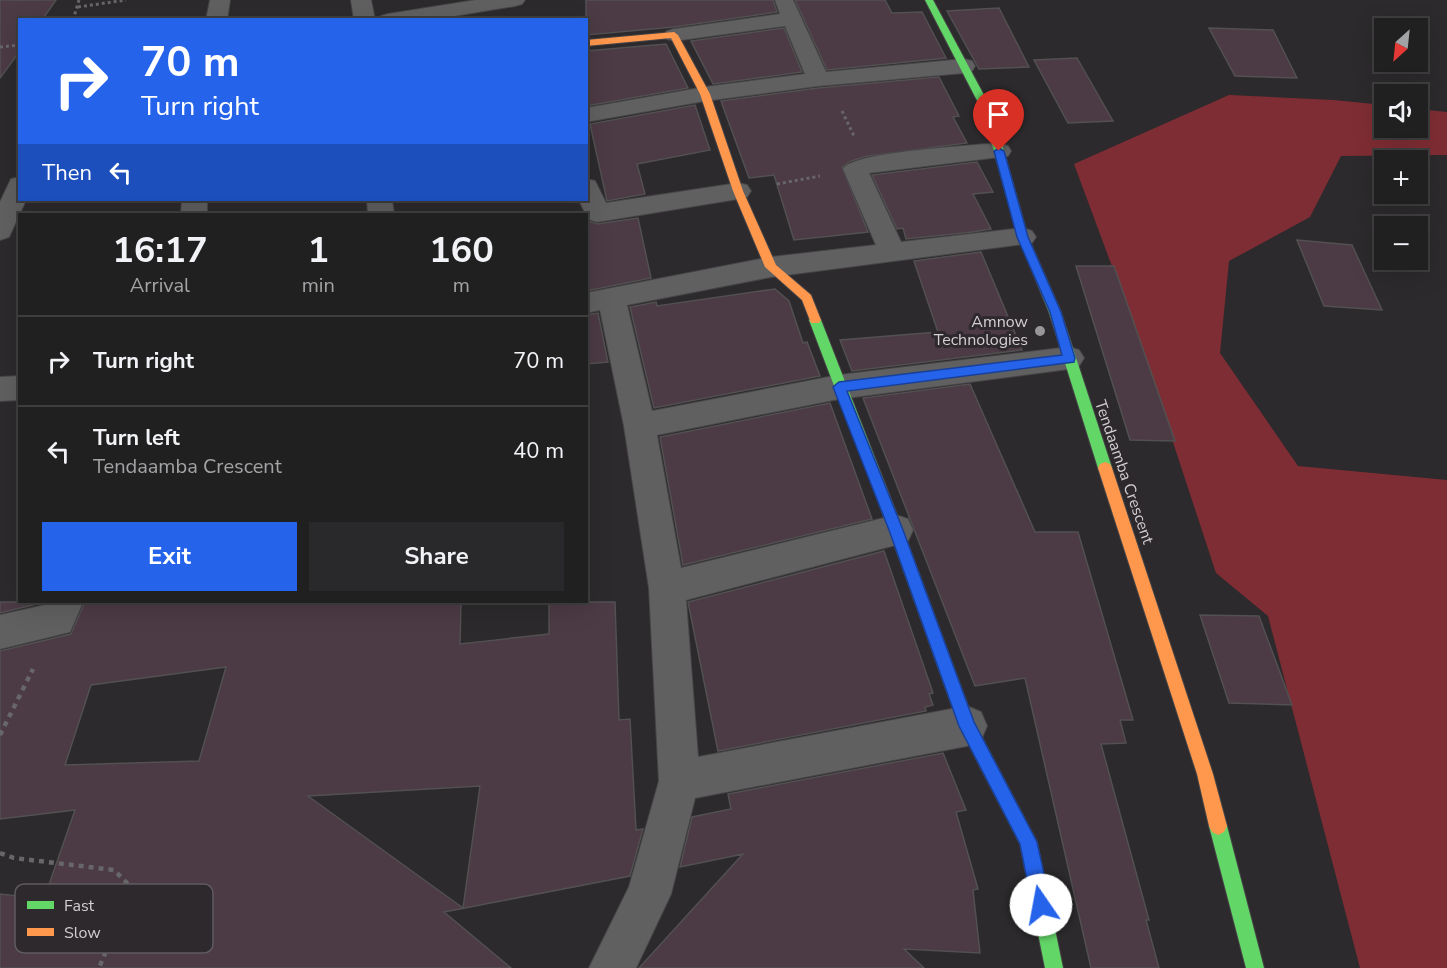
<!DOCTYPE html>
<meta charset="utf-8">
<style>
:root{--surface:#212021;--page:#29282a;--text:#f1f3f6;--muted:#a2a3a5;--line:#3e3e3f;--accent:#2563eb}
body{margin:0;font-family:"Nunito Sans",sans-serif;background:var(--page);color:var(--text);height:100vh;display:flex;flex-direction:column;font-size:22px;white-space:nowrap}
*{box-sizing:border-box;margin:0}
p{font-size:20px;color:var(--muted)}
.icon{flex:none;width:33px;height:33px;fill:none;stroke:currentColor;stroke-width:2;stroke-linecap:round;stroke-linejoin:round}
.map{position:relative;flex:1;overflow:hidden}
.drawer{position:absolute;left:18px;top:213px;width:570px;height:390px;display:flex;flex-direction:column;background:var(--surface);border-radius:0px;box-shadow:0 6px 24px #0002,0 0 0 2px var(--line)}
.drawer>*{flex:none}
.hud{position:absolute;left:18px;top:18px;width:570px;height:183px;border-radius:0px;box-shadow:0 6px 24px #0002,0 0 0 2px var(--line);background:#2563eb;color:#fff;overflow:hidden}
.needle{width:39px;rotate:207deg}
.fabs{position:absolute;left:1374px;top:18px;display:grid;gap:12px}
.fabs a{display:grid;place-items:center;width:54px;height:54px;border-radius:0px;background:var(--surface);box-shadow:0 6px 24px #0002,0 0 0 2px var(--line);font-size:30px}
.pin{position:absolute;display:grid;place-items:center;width:51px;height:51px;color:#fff;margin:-62px -26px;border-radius:50% 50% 50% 0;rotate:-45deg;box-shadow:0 0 6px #0007}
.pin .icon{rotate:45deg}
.me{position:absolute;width:66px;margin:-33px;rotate:348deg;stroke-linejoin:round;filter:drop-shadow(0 0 4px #0008)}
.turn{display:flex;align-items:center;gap:21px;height:126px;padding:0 24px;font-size:27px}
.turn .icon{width:78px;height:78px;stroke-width:2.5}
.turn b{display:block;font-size:42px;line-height:51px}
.then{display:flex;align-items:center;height:57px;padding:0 24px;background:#0003;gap:12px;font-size:22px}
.eta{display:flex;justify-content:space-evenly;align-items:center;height:102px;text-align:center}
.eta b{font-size:36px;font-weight:700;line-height:42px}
.cta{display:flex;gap:12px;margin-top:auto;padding:12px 24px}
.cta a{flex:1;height:69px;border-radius:0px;background:var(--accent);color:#fff;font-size:24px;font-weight:700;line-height:69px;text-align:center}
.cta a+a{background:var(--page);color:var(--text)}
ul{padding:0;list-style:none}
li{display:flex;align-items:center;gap:18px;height:90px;padding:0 24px;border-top:2px solid var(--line)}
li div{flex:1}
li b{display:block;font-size:22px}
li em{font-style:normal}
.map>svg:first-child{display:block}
.forest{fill:#7f2d34}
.building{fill:#4c3a44;stroke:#525051;stroke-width:1.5;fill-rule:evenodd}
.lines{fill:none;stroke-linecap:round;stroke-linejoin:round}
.street-casing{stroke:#474547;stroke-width:2}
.fast-casing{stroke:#474547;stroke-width:2}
.slow-casing{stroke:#474547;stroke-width:2}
.path-far1{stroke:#676668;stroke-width:3;stroke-dasharray:3 3;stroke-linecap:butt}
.path{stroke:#676668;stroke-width:4.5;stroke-dasharray:5 5;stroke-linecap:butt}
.street{fill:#606061;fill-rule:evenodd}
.fast{fill:#63d668;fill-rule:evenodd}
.slow{fill:#ff974d;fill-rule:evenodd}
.route{fill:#2563eb;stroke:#184099;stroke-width:1.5}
.poi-dot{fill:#999698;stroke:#2d292d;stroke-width:2}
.labels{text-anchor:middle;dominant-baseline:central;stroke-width:6;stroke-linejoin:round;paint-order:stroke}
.poi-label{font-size:16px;fill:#d3d0d2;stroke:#2d292d;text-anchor:end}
.street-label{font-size:16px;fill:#d3d0d2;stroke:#2d292d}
.key{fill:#2d292d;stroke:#5f5b5f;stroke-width:1.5}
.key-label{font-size:16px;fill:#d3d0d2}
</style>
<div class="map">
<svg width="1447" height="968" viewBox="0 0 1447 968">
<rect width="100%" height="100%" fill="#2c2a2c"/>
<path class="forest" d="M1229,95l104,5 51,5v23h34v-19l29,3v43l-106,1 -31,61 -81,44 -9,92 78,113 149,14v488h-87l-92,-352 -52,-43 -77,-234 -65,-175z"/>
<path class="building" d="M0,0h56l-14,20h-22v31l-20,27z
M586,0h187l4,12 -103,15 -88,8z
M795,0h90l7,13 30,-1 24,46 -119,12z
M999,8l30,59 -50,2 -32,-58z
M784,28l18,44 -89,12 -22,-43z
M1209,28l64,2 24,48 -62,-2z
M666,44l22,44 -102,18v-55z
M1077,58l36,63 -45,2 -34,-63z
M939,77l20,39 -6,1 14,26 -99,13 -17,5 -9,6 26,65 -74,8 -20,-65 -25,3 -28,-77 97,-13z
M695,105l15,45 -73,14 8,30 -38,7 -17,-77z
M977,162l16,30 -20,2 18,35 -18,3 -67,7 -3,-11 -6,1 -25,-54z
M638,218l13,60 -65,13v-71l11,4z
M1297,240l55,5 30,65 -58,-4z
M981,252l41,98 -170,21 -12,-31 98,-8 -24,-71z
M1076,266h38l61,175 -45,-1z
M775,289l14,12 14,42 4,-1 13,34 -166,32 -24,-101 26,-5 1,4z
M598,313l10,49 -22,2v-49z
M970,384l65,148h43l55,188h-13l6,23 -25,1 48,176h-3l13,48h-68l-66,-290 -50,8 -112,-288z
M830,403l42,116 -189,46 -23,-128z
M884,551l49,142 -4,1 4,11 -8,2 1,4 -208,40 -30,-149z
M0,602h45l-45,11z
M85,602h376l-1,42 89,-10v-32h66l4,118 11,-1 6,111 7,-1 -13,47 -186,36 67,56h-511v-74l44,5 31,-89 -75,9v-168l71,-17zM226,667l-27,94 -134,4 26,-80zM480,786l-17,122 -155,-112z
M1200,615l59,1 33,89 -63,-2z
M943,753l23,57 -10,2 22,77 -5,1 7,63 -76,-4 20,19h-285l104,-114 -63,13 12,-50 39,-8 -3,-15z"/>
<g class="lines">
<g class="street-casing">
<path id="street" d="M210,0h20l-3,20h-21z
M351,0h20l4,20h-21z
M476,0h49l-3,4 -7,2 -85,14h-52l3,-4 7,-2z
M775,0h18l33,72 138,-13 8,2 3,5 -3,5 -8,2 -146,13 -113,15 -119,21v-14l119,-21 100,-13 -20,-48 -111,15 -7,-2 -4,-4 4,-4 7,-2 106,-15z
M999,143l9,3 3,5 -3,5 -139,17 32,69 122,-14 9,3 4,6 -4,6 -261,34 -144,28 25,106 187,-36 230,-28 10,3 5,8 -5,8 -10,3 -230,30 -182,36 24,133 215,-53 12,4 5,11 -5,11 -12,4 -210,55 12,157 269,-51 14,6 6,14 -6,14 -14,6 -272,52 -24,96 -35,74h-47l40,-81 30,-106 -10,-193 -25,-162 -24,-116 -14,3v-20l185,-36 105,-12 -33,-76c11,-18 129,-23 156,-26z
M20,177v23h6l-17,37 -9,3v-38l11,-23z
M586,179l9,2 11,22 132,-20 9,2 4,6 -4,6 -9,2 -141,23 -9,-3 -9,-19h7z
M182,200h25v14h-26z
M367,200h25l2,14h-26z
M20,376v24l-20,1v-24z
M47,602h36l-13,30 -70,17v-34l45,-10z"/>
</g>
<g class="fast-casing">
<path id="fast" d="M925,0h8l60,112 35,125 33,75 51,156 -2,4h-10l-2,-4 -49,-156 -31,-75 -35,-125z
M815,316l6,4 82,210 71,192 63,120 26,126h-18l-25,-124 -61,-118 -70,-196 -80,-210z
M1218,817l6,3 3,6 37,142h-18l-37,-142 3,-6z"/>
</g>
<g class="slow-casing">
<path id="slow" d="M674,32l4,3 32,59 33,97 33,74 35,30 10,25 -2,3h-8l-9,-23 -37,-33 -32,-76 -33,-97 -29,-56 -85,8v-6z
M1105,462l5,2 2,4 101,306 14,52 -3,6 -6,3 -6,-3 -3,-6 -12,-52 -99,-306 2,-4z"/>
</g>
<path class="path-far1" d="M78,7l48,-7
M73,20l6,-20
M0,47l20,-2
M842,111l12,25
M777,184l43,-8"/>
<path class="path" d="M0,735l33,-66
M0,853l14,5 100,12 18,18 -33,80"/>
<use href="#street" class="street"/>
<use href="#fast" class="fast"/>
<use href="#slow" class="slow"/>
</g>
<path class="route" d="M999,148l5,3 24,86 33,75 14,46 -1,4 -227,29 56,139 71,192 63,120 14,63 -3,7 -7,2 -6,-2 -3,-7 -12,-61 -61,-118 -70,-196 -56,-143 6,-5 223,-27 -12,-43 -33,-75 -23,-86z"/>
<circle class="poi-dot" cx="1040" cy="331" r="6"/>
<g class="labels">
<g class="poi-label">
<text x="1028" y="322">Amnow<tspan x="1028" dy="18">Technologies</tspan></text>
</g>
<g class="street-label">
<text transform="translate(1124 472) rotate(71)">Tendaamba Crescent</text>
</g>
</g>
<rect x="15" y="884" width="198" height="69" rx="9" class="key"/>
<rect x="27" y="901" width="27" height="8" fill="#63d668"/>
<rect x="27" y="928" width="27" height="8" fill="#ff974d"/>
<g class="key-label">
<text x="64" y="911">Fast</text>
<text x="64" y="938">Slow</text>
</g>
</svg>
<div class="fabs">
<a><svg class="needle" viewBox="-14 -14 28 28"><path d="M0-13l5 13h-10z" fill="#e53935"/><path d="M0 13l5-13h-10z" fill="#a2a3a5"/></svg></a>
<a><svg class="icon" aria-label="sound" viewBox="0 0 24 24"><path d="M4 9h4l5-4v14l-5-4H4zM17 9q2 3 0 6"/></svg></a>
<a>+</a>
<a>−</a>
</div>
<div class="pin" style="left:999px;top:151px;background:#d93025"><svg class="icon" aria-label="arrive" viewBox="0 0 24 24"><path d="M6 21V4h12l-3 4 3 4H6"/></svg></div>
<svg class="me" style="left:1041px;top:905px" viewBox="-20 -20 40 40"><circle r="19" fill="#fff"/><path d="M0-13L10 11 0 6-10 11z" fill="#2563eb"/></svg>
<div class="hud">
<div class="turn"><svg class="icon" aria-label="right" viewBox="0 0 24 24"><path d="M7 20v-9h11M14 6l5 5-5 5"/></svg><div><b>70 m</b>Turn right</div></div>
<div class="then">Then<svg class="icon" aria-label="left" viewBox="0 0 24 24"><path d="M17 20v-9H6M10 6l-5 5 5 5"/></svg></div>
</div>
<section class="drawer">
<div class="eta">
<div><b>16:17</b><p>Arrival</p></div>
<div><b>1</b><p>min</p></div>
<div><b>160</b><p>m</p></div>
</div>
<ul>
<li><svg class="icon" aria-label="right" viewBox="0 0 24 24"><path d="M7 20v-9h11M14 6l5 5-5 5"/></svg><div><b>Turn right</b></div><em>70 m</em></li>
<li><svg class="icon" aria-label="left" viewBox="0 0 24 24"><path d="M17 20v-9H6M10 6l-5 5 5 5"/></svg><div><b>Turn left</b><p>Tendaamba Crescent</p></div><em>40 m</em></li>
</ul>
<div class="cta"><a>Exit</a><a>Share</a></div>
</section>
</div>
